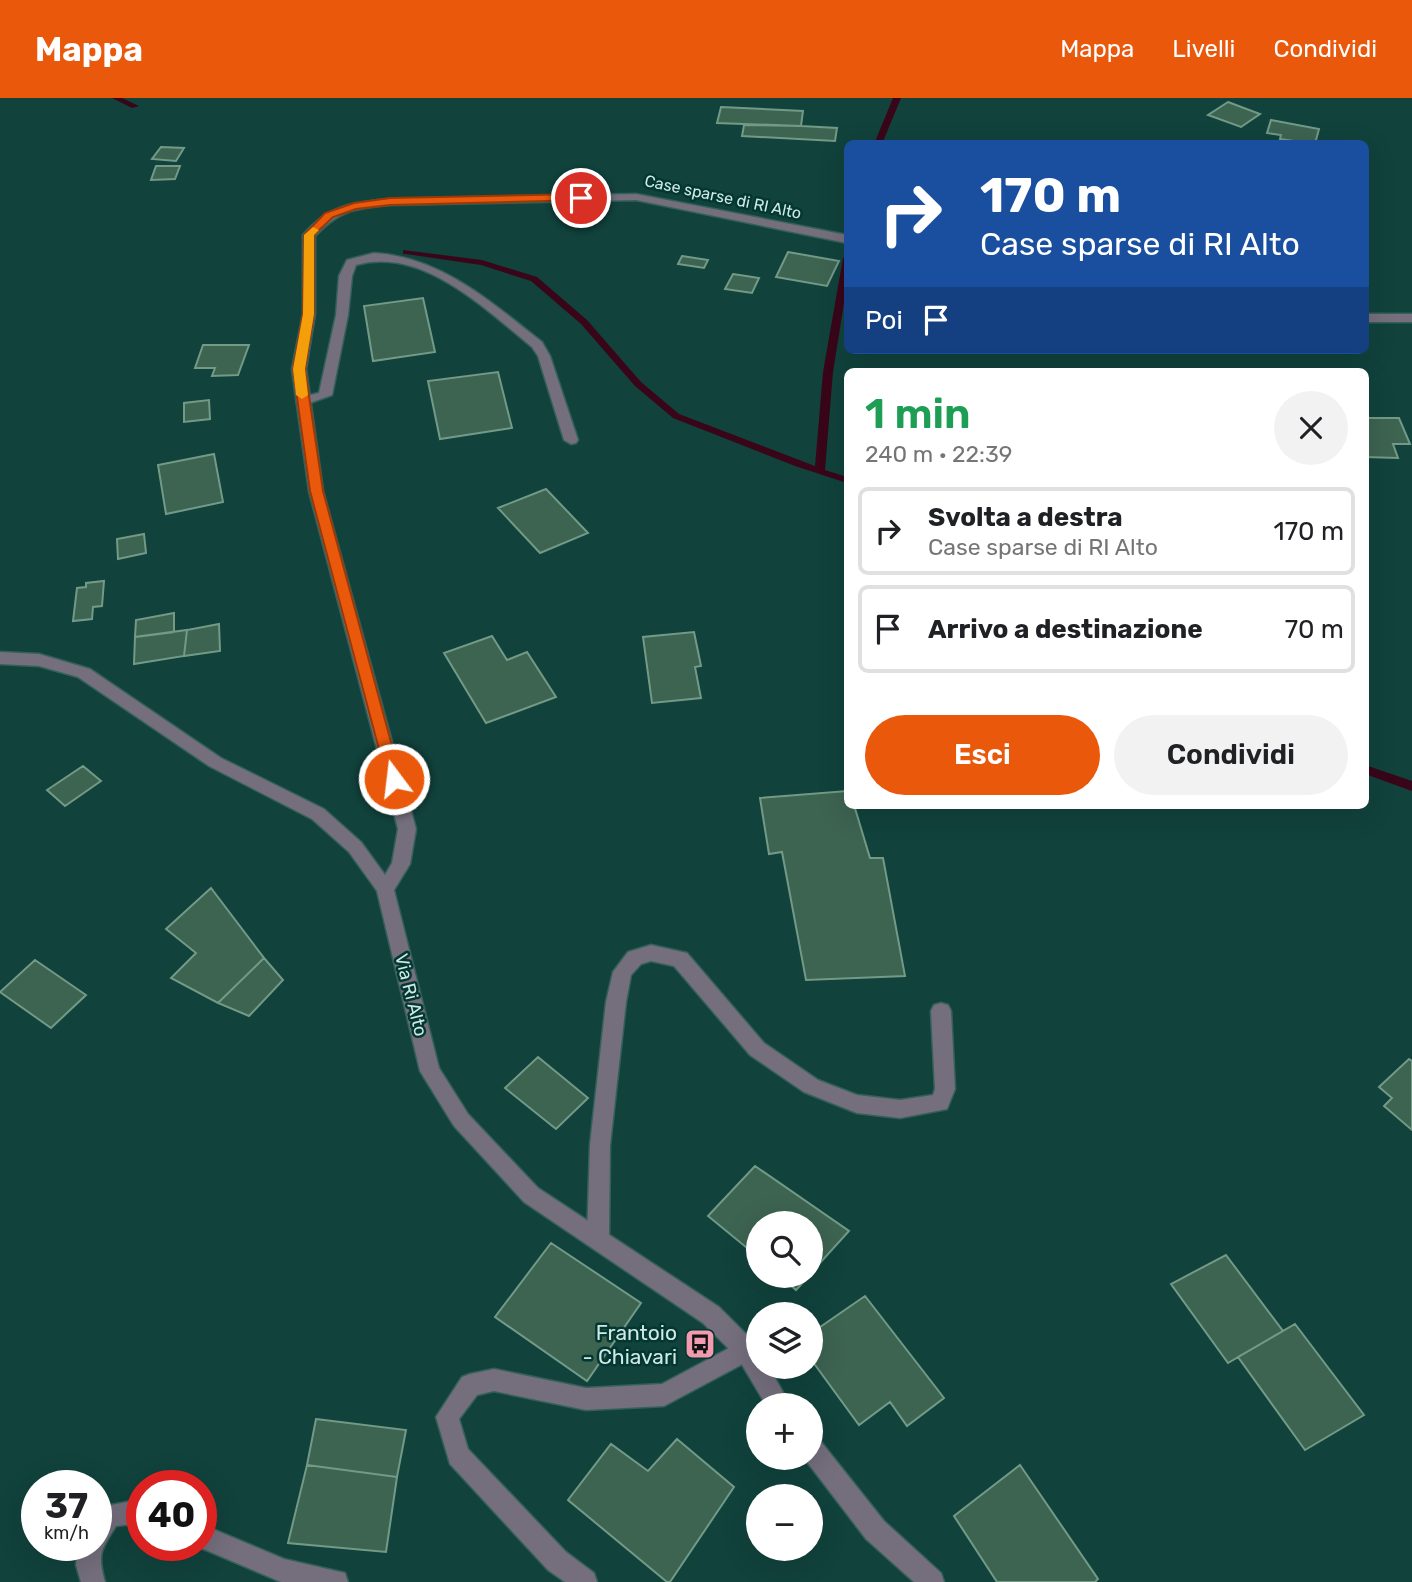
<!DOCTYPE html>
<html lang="it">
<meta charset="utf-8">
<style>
:root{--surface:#fff;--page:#f2f2f2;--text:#202124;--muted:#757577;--line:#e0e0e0;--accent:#ea580c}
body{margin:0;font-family:Rubik,sans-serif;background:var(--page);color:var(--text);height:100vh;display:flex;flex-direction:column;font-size:26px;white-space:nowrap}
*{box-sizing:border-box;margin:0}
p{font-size:23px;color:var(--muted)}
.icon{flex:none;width:38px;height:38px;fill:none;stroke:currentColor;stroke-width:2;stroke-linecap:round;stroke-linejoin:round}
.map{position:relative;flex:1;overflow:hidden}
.side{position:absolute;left:844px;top:270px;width:525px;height:441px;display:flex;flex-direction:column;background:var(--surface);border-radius:10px;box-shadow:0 7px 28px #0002}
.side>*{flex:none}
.hud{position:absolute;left:844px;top:42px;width:525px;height:214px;border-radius:10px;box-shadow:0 7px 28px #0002;background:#1a4fa0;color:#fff;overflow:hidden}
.fabs{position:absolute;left:746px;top:1113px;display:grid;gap:14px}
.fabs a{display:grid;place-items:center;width:77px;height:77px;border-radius:50%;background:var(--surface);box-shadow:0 7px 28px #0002;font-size:35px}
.speed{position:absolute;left:21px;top:1372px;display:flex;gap:14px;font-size:35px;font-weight:700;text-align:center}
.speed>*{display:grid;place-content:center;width:91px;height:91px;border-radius:50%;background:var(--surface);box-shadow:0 7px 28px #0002;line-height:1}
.speed small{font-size:18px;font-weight:400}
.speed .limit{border:10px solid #d22;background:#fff;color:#111}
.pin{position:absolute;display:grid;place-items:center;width:60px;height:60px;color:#fff;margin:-30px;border:4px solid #fff;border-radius:50%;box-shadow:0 2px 7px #0007}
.me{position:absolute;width:77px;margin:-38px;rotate:345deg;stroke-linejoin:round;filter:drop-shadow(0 0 5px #0008)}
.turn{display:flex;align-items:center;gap:24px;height:147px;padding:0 21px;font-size:32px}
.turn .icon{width:91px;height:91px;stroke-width:2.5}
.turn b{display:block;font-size:49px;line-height:60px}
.then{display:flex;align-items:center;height:66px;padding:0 21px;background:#0003;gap:14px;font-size:26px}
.round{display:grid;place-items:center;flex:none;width:74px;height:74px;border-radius:37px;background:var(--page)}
.summary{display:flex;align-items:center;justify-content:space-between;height:119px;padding:0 21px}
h1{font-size:42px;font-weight:600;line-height:52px;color:#1e9e55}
.primary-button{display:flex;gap:14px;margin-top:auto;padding:14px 21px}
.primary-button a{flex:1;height:80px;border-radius:42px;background:var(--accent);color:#fff;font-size:28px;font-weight:600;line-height:80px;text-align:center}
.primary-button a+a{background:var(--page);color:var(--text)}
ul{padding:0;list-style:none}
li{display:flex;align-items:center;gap:21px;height:88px;margin:0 14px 10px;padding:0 7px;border:4px solid var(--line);border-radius:10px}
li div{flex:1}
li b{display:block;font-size:26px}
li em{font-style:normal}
header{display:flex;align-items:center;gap:42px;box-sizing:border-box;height:98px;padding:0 35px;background:var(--accent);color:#fff}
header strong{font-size:33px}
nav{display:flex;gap:38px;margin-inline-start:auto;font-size:24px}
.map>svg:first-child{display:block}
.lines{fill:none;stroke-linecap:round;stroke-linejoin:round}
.stream{fill:#390619;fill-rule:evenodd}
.building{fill:#3d6351;stroke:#729a87;stroke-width:2}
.service-casing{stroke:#34605a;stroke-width:3}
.minor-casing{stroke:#34605a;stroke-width:3}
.tertiary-casing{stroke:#34605a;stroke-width:3}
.service{fill:#746e7d;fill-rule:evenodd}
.minor{fill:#746e7d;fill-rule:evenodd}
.tertiary{fill:#746e7d;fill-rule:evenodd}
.route{fill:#ea580c;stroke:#983908;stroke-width:2}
.slow{fill:#f59e0b}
.labels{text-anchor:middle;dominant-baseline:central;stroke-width:5;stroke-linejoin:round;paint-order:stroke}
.far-street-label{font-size:16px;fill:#d1e9e5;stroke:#033731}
.street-label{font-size:18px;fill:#d1e9e5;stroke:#033731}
.near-poi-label{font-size:21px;fill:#d1e9e5;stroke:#033731;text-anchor:end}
</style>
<header>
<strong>Mappa</strong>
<nav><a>Mappa</a><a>Livelli</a><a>Condividi</a></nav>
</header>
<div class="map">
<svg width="1412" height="1484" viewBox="0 0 1412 1484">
<rect width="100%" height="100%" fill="#11423c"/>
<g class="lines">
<path class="stream" d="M112,0h10l17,8 -7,2z
M893,0h8l-19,46h-8z
M403,152l79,10 55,17 50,43 54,62 38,32 136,52 8,-94 20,-114 4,-3v29l-14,88 -8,98 22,7v6l-52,-17 -122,-48 -38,-32 -54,-62 -50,-43 -50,-16 -75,-11h-3z
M1365,667l47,16v10l-47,-17z"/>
</g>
<path class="building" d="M1228,4l32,12 -19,13 -33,-12z
M721,9l82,4 -2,15 -84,-3z
M1271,22l48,9 -4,15 -35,-5 1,-4 -14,-2z
M744,27l57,1 36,2 -2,13 -93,-5z
M161,49l23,1 -8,13 -24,-2z
M156,68h24l-5,13 -24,1z
M788,154l51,9 -12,25 -51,-9z
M682,158l26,4 -4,8 -26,-4z
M733,176l26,4 -7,15 -27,-4z
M423,200l12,54 -62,9 -9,-55z
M203,247h46l-11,30 -26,1 3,-8h-20z
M498,274l14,56 -72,11 -12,-58z
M209,302l1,19 -26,3v-19z
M1365,320h34l11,26h-17l5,14 -33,-1z
M214,356l9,48 -57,12 -8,-49z
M546,391l42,44 -48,20 -42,-45z
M144,436l2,19 -28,6 -1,-20z
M104,483l-2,25 -9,1 -1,12 -19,2 4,-33 9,-1v-4z
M174,515v19l-39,5 1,-17z
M219,526l1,27 -36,5 3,-26z
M187,532l-3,26 -50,8 1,-27z
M694,534l7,34 -6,1 6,31 -49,5 -9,-66z
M492,538l15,24 20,-8 29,45 -70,26 -42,-70z
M83,668l18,15 -36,25 -18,-16z
M847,693v14h7l16,53h13l22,118 -99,4 -24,-128 -13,2 -9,-56z
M211,790l53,70 -46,45 -47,-25 25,-25 -30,-24z
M264,860l19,22 -34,36 -31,-13z
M35,862l51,35 -35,33 -51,-36z
M538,959l50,41 -32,31 -51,-41z
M1409,961l3,2v69l-28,-24 8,-8 -13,-11z
M755,1068l94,65 -39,43v-51h-52v34l-50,-41z
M551,1145l90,60 -54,78 -92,-64z
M1226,1157l57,76 -55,32 -57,-79z
M780,1178h29l-13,14z
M865,1198l79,102 -37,28 -17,-24 -31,23 -49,-67v-24z
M1295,1226l69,91 -59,35 -67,-93z
M316,1321l90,11 -9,47 -90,-12z
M677,1341l57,48 -64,95h-3l-99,-82 43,-56 37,27z
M307,1367l90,12 -11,75 -98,-9z
M1020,1367l78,114 -3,3h-98l-43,-66z"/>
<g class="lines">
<g class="service-casing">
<path id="service" d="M374,155c67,4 117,49 168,89l8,14 28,84 -2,3 -5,1 -7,-4 -26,-84 -6,-9c-47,-38 -110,-101 -176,-82l-4,11 -4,39 -16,80 -25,9h-10v-6l22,-5 17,-78 3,-39 8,-16z"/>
</g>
<g class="minor-casing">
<path id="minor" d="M651,847l36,8 77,90 54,37 39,15 43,5 33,-5 2,-6 -4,-78 3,-6 7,-2 7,2 3,6 4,78 -8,20 -47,9 -43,-5 -53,-21 -54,-37 -76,-89 -23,-5 -10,3 -10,11 -5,27 -16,143 -1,94 -3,7 -8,3 -8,-3 -3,-7 3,-94 16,-143 7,-30 15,-20z
M746,1241l8,3 3,8 -3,8 -90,48 -78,4 -92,-19 -17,4 -18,24 9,30 98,103 28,21 3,9h-32l-17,-12 -98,-106 -14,-47 26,-40 8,-3 24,-5 92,19 76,-4z
M142,1401v24l-26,3c-15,24 -19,27 -11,56h-24l-5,-17 2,-20h18v-32l5,-6z
M201,1426l83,35 61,14 3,9h-67l-87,-37h7z"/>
</g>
<g class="tertiary-casing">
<path id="tertiary" d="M636,96l211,41v8l-211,-43 -246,5c-36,4 -49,4 -75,31v78l-9,55 17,122 93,338 -6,35 -16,26 45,178 29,46 70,74 181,119 35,35 4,6v19h11l21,38h-24l-28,-47 -35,-35 -179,-121 -70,-76 -34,-55 -43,-180 -28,-39 -37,-33 -103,-53 -131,-89 -39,-11 -39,-2v-12l39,2 51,15 131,89 103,51 37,33 24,33 7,-12 6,-34 -89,-338 -17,-122 11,-55v-79c26,-31 49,-32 87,-36z
M1365,216h47v8h-47z
M810,1336l8,4 66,83 57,52 3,9h-30l-48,-43 -62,-81h6z"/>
</g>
<use href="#service" class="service"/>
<use href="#minor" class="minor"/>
<use href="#tertiary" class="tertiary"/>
</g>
<path class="route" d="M581,96l5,4 -1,2 -195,5 -34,4 -23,8 -19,18v79l-9,55 18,122 78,288 -7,6 -6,-2 -78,-292 -17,-122 10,-55 1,-79 21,-22 29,-10 36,-5z"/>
<path class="slow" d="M313,129l6,3 -5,5v79l-9,55 3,26 -6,4 -6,-4 -3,-26 10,-55 1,-79z"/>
<defs>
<g id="bus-square" transform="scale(1.575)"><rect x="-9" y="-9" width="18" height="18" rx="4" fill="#f29ab0" stroke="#033731"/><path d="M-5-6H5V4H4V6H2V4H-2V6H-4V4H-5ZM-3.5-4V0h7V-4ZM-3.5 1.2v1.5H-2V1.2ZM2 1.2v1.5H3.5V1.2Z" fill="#111"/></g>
</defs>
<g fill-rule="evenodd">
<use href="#bus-square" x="700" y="1246"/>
</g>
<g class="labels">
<g class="far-street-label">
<text transform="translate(723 99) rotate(12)">Case sparse di RI Alto</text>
</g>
<g class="street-label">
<text transform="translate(411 897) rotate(76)">Via Ri Alto</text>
</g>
<g class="near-poi-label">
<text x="677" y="1234">Frantoio<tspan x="677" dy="24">- Chiavari</tspan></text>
</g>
</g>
</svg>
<div class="fabs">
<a><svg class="icon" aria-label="search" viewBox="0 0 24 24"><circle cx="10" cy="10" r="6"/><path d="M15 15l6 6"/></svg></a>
<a><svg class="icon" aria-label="layers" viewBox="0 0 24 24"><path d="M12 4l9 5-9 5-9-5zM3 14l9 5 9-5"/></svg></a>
<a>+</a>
<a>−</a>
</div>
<div class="speed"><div>37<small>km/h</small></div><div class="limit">40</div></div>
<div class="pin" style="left:581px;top:100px;background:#d93025"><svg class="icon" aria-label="arrive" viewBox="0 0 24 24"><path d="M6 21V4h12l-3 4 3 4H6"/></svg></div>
<svg class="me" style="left:394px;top:681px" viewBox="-20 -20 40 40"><circle r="17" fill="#ea580c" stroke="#fff" stroke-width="3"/><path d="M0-11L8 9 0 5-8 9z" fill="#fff"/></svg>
<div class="hud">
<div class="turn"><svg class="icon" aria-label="right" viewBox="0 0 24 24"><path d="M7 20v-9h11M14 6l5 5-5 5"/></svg><div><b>170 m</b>Case sparse di RI Alto</div></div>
<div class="then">Poi<svg class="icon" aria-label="arrive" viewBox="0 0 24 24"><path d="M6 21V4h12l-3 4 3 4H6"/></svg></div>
</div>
<section class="side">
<div class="summary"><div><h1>1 min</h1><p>240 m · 22:39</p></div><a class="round"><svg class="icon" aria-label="close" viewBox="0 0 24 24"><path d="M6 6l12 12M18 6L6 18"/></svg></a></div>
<ul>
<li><svg class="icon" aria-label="right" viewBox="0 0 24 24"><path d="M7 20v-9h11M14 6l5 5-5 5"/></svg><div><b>Svolta a destra</b><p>Case sparse di RI Alto</p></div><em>170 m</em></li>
<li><svg class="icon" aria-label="arrive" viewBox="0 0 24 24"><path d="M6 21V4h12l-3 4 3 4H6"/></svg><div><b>Arrivo a destinazione</b></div><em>70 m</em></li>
</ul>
<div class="primary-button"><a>Esci</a><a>Condividi</a></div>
</section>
</div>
